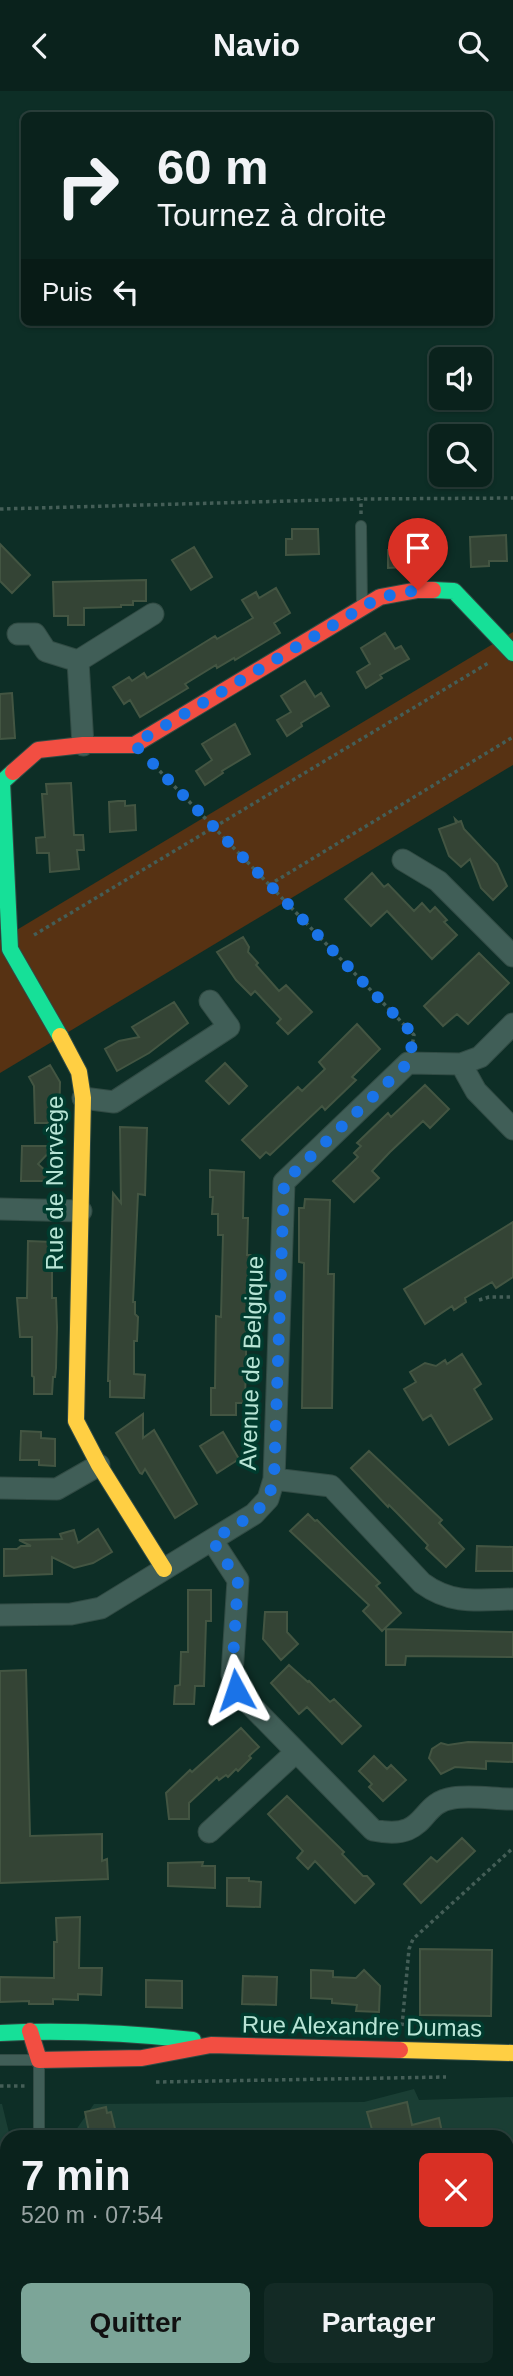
<!DOCTYPE html>
<html lang="fr">
<meta charset="utf-8">
<style>
:root{--surface:#0a221c;--page:#132a25;--text:#f1f3f6;--muted:#99a4a3;--line:#2a3f3b;--accent:#7ca598}
body{margin:0;font-family:Arial,sans-serif;background:var(--page);color:var(--text);height:100vh;display:flex;flex-direction:column;font-size:26px;white-space:nowrap}
*{box-sizing:border-box;margin:0}
p{font-size:23px;color:var(--muted)}
.icon{flex:none;width:38px;height:38px;fill:none;stroke:currentColor;stroke-width:2;stroke-linecap:round;stroke-linejoin:round}
.map{position:relative;flex:1;overflow:hidden}
.details{position:absolute;left:0px;top:2039px;width:514px;height:247px;display:flex;flex-direction:column;background:var(--surface);border-radius:21px 21px 0 0;box-shadow:0 2px 5px #0004,0 0 0 2px var(--line)}
.details>*{flex:none}
.top-card{position:absolute;left:21px;top:21px;width:472px;height:214px;border-radius:10px;box-shadow:0 2px 5px #0004,0 0 0 2px var(--line);background:#0a221c;color:var(--text);overflow:hidden}
.buttons{position:absolute;left:429px;top:256px;display:grid;gap:14px}
.buttons a{display:grid;place-items:center;width:63px;height:63px;border-radius:10px;background:var(--surface);box-shadow:0 2px 5px #0004,0 0 0 2px var(--line);font-size:35px}
.pin{position:absolute;display:grid;place-items:center;width:60px;height:60px;color:#fff;margin:-72px -30px;border-radius:50% 50% 50% 0;rotate:-45deg;box-shadow:0 0 7px #0007}
.pin .icon{rotate:45deg}
.me{position:absolute;width:77px;margin:-38px;rotate:355deg;stroke-linejoin:round;filter:drop-shadow(0 0 5px #0008)}
.turn{display:flex;align-items:center;gap:24px;height:147px;padding:0 21px;font-size:32px}
.turn .icon{width:91px;height:91px;stroke-width:2.5}
.turn b{display:block;font-size:49px;line-height:60px}
.then{display:flex;align-items:center;height:66px;padding:0 21px;background:#0003;gap:14px;font-size:26px}
.round{display:grid;place-items:center;flex:none;width:74px;height:74px;border-radius:10px;background:var(--page)}
.summary{display:flex;align-items:center;justify-content:space-between;height:119px;padding:0 21px}
h1{font-size:42px;font-weight:700;line-height:52px}
.primary-button{display:flex;gap:14px;margin-top:auto;padding:14px 21px}
.primary-button a{flex:1;height:80px;border-radius:10px;background:var(--accent);color:#111;font-size:28px;font-weight:700;line-height:80px;text-align:center}
.primary-button a+a{background:var(--page);color:var(--text)}
header{display:flex;justify-content:space-between;align-items:center;height:91px;padding:0 21px;background:var(--surface);font-size:32px;font-weight:700}
.map>svg:first-child{display:block}
.built{fill:#1a3e34}
.green{fill:#573213}
.building{fill:#344435;stroke:#435542;stroke-width:2}
.lines{fill:none;stroke-linecap:round;stroke-linejoin:round}
.lane-casing{stroke:#314b44;stroke-width:12}
.street-casing{stroke:#314b44;stroke-width:23}
.fast-casing{stroke:#314b44;stroke-width:18}
.slow-casing{stroke:#314b44;stroke-width:18}
.jam-casing{stroke:#314b44;stroke-width:18}
.path{stroke:#445e57;stroke-width:3.5;stroke-dasharray:3.5 3.5;stroke-linecap:butt}
.lane{stroke:#405e57;stroke-width:10}
.street{stroke:#405e57;stroke-width:21}
.fast{stroke:#16e098;stroke-width:16}
.slow{stroke:#ffcf43;stroke-width:16}
.jam{stroke:#f24e42;stroke-width:16}
.route{stroke:#1a73e8;stroke-width:12;stroke-dasharray:0 21.6}
.labels{text-anchor:middle;dominant-baseline:central;stroke-width:7;stroke-linejoin:round;paint-order:stroke}
.street-label{font-size:24px;fill:#b8e5d6;stroke:#003b2e}
</style>
<header><svg class="icon" aria-label="back" viewBox="0 0 24 24"><path d="M15 5l-7 7 7 7"/></svg>Navio<svg class="icon" aria-label="search" viewBox="0 0 24 24"><circle cx="10" cy="10" r="6"/><path d="M15 15l6 6"/></svg></header>
<div class="map">
<svg width="513" height="2285" viewBox="0 0 513 2285">
<rect width="100%" height="100%" fill="#0d2e26"/>
<path class="built" d="M414,1998l5,11 94,-3v279h-513v-272h2l8,33h-3v232h501v-232h-437l23,-33 270,-2z"/>
<path class="green" d="M513,541v133l-513,308v-133z"/>
<path class="building" d="M292,438h26l1,25 -33,1v-16h6z
M432,439v19h7l1,16 -52,3v-18h15v-19z
M506,444l1,26h-18v5l-18,1 -1,-30z
M0,453l30,31 -18,18 -12,-12z
M194,456l18,30 -21,13 -19,-30z
M146,489v21h-13v4h-12v2l-37,1v17h-16v-9h-14l-1,-34z
M276,497l14,25 -16,10 6,10 -45,27 -1,-2 -17,10 -1,-3 -31,19 3,4 -48,29 -10,-17 -6,4 -11,-17 16,-10 3,4 12,-8 3,5 68,-42 2,3 36,-21 -11,-18 14,-8 3,6z
M385,542l10,16 6,-3 8,13 -29,16 2,3 -16,10 -9,-16 13,-8 -9,-16z
M305,590l10,16 6,-4 8,13 -28,17 1,3 -15,10 -10,-16 14,-8 -10,-16z
M12,602l3,45 -15,1v-45z
M235,633l15,30 -28,17 1,2 -18,12 -9,-14 16,-11 -10,-16z
M71,692l3,52h9l1,15h-7l2,19 -29,3 -1,-19h-12l-1,-15 9,-1 -3,-43h5l-1,-10z
M118,710h7v5l10,-1 1,25 -26,2 -1,-30z
M455,728l3,3 3,-1 3,8 33,35 10,22 -14,14 -12,-12 -11,-29 -9,8 -12,-11 -10,-27 17,-6z
M372,782l12,14 4,-3 26,27 8,-8 8,9 5,-5 12,13 -3,2 13,13 -25,24 -45,-48 -16,15 -26,-27z
M243,846l6,10 -1,5 10,11 -2,2 23,26 7,-6 26,27 -24,22 -11,-11 4,-4 -26,-28 -4,4 -15,-15 -19,-28z
M479,862l30,30 -41,41 -11,-10 -14,12 -19,-20z
M174,911l14,21 -39,30 -32,18 -12,-22 14,-8 20,-4 -7,-10z
M357,933l23,25 -28,28 4,3 -31,30 -3,-4 -52,49 -4,-3 -6,6 -18,-18 56,-53 4,4 23,-22 -6,-7z
M225,972l22,23 -18,18 -23,-23z
M50,974l10,17 -1,41h-24l-1,-37 -5,-9z
M425,994l24,24 -19,19 -7,-7 -33,31 -18,19 7,7 -25,24 -21,-21 25,-24 -4,-4 7,-7 -4,-3 31,-30 3,4z
M120,1036l27,1 -2,67 -7,-1 -5,108h2v12l3,3 -1,24h-3v33l11,1 -1,23 -34,-1v-16h-2l5,-188 8,10z
M22,1055h33l-17,18 19,17h-36z
M210,1079l34,2 -1,46h5l-1,37h5l-1,51h-4l-2,97h-9v12h-25v-27h4l1,-72 5,1 2,-82h-5v-21h-6l1,-17h-3z
M305,1108l25,1 -2,74h6l-2,134h-30l2,-145 -5,-1v-54h5z
M513,1131v55l-17,11 -4,-6 -27,16 1,4 -12,8 -2,-4 -27,18 -21,-35z
M28,1150l24,1v56h4l1,29 -1,41 -1,9h-2l-1,17h-18v-17l-2,-1v-39h-12l-3,-39h10z
M462,1263l19,30 -7,5 18,30 -43,26 -18,-30 -8,5 -19,-31 12,-7 -6,-10 15,-9 11,3 9,-6 2,4z
M143,1323v24l11,-8 43,74 -22,14 -30,-49 -3,5 -2,-1 -24,-40z
M21,1340l20,1v6l14,1v27l-16,-1v-5h-19z
M223,1341l16,27 -22,14 -17,-27z
M369,1360l73,69 -3,3 25,26 -18,18 -20,-19 2,-3 -31,-32 -8,-8 -1,2 -37,-39z
M308,1423l7,7 2,-1 63,63 -4,3 25,27 -19,18 -19,-20 6,-6 -79,-74z
M98,1438l14,23 -19,11 -19,5 -22,-11v17l-48,2v-27h13l4,-3h10l-12,-6 43,-1 -2,-5 14,-4 4,13z
M477,1455l36,1v24h-37z
M188,1499h23v31h-5l-2,65h-9l-1,18h-20l1,-18 5,-1 1,-33h7z
M265,1521h22v20l11,12 -17,16 -18,-21z
M386,1538l127,3v25l-107,-1 -1,9h-19z
M289,1574l19,17 1,-1 21,21 4,-3 27,27 -19,18 -35,-37 -8,7 -28,-31z
M26,1579l4,166 72,-2v27l5,-2 1,20 -108,4v-212z
M241,1637l18,19 -10,9 2,2 -13,13 -2,-2 -8,8 -2,-2 -7,5 -2,-3 -28,26v16h-20l-3,-26 24,-23 2,2z
M468,1651l45,1v19l-27,-1v8l-31,-2 -14,7 -12,-16 3,-9 9,-6 7,2z
M374,1665l13,13 4,-4 15,15 -23,21 -14,-14 3,-3 -13,-13z
M287,1705l57,56 -2,2 21,22h4l7,8 -19,19 -40,-42 -7,8 -11,-11 6,-7 -35,-37z
M462,1747l13,13 -54,52 -17,-19 27,-27 6,5z
M203,1771l-1,4h13v22l-47,-2v-23z
M227,1787h22v3l12,1 -1,25 -33,-1z
M80,1826l-1,51h23l-1,27 -23,-1v6l-25,-1v5h-24v-3l-29,1v-25l54,1v-36h3l-1,-24z
M420,1858l72,1 -1,66 -71,-1z
M311,1879l22,1v6l23,1 8,-8 16,16 -1,26 -23,-1 1,-6 -25,-2v-4l-21,-1z
M243,1885l34,1 -1,28 -34,-1z
M146,1889l36,1v27l-36,-1z
M407,2011l5,23 27,-7 4,19h-57v-6l7,-2 -20,4 -6,-21z
M106,2016l1,6 4,-1 6,25h-27l-5,-25z"/>
<g class="lines">
<g class="lane-casing">
<path id="lane" d="M361,435l1,79
M0,1969h38
M39,1972v74
M0,2086l7,-2
M86,2278l1,7"/>
</g>
<g class="street-casing">
<path id="street" d="M18,543h17l11,17 32,10 75,-47
M78,570l5,84
M403,769l35,21 75,75
M461,973l19,-7 33,-33
M83,1007l31,4 115,-75 -19,-26
M0,1118l81,2
M274,1388l57,7 91,97c30,22 56,17 91,16
M0,1397l57,1 42,-24
M212,1449l26,40 -6,95 4,15 137,140c56,12 44,-27 80,-32 19,-3 41,1 60,1
M0,1524l71,-1 30,-6 153,-94 14,-15 6,-20 10,-297 124,-119 53,1 15,27 37,38
M209,1741l87,-80"/>
</g>
<g class="fast-casing">
<path id="fast" d="M433,499l21,1 59,62
M13,681l-11,10 8,167 50,87
M0,1942c65,-3 129,0 193,7"/>
</g>
<g class="slow-casing">
<path id="slow" d="M60,945l19,36 4,26 -7,323 23,44 65,104
M400,1959l113,3"/>
</g>
<g class="jam-casing">
<path id="jam" d="M13,681l25,-22 45,-5h51l246,-148 38,-7h15
M30,1940l9,29 103,-2 69,-13 189,5"/>
</g>
<path class="path" d="M0,418l361,-10 152,-1
M361,423v-15
M150,670l264,274 -2,11
M269,794l244,-148
M34,844l456,-273
M479,1209l10,-3h24
M402,1935l7,-77 4,-10 100,-91
M156,1991l290,-5
M0,1995h26"/>
<use href="#lane" class="lane"/>
<use href="#street" class="street"/>
<use href="#fast" class="fast"/>
<use href="#slow" class="slow"/>
<use href="#jam" class="jam"/>
</g>
<g class="lines">
<path class="route" d="M236,1599l-4,-15 6,-95 -26,-40 42,-26 14,-15 6,-20 10,-297 124,-119 6,-28 -280,-291 246,-147 38,-7"/>
</g>
<g class="labels">
<g class="street-label">
<text transform="translate(54 1092) rotate(-90)">Rue de Norvège</text>
<text transform="translate(251 1272) rotate(-88)">Avenue de Belgique</text>
<text transform="translate(362 1935) rotate(1)">Rue Alexandre Dumas</text>
</g>
</g>
</svg>
<div class="buttons">
<a><svg class="icon" aria-label="sound" viewBox="0 0 24 24"><path d="M4 9h4l5-4v14l-5-4H4zM17 9q2 3 0 6"/></svg></a>
<a><svg class="icon" aria-label="search" viewBox="0 0 24 24"><circle cx="10" cy="10" r="6"/><path d="M15 15l6 6"/></svg></a>
</div>
<div class="pin" style="left:418px;top:499px;background:#d93025"><svg class="icon" aria-label="arrive" viewBox="0 0 24 24"><path d="M6 21V4h12l-3 4 3 4H6"/></svg></div>
<svg class="me" style="left:236px;top:1599px" viewBox="-20 -20 40 40"><path d="M0-17L14 15 0 8-14 15z" fill="#1a73e8" stroke="#fff" stroke-width="4"/></svg>
<div class="top-card">
<div class="turn"><svg class="icon" aria-label="right" viewBox="0 0 24 24"><path d="M7 20v-9h11M14 6l5 5-5 5"/></svg><div><b>60 m</b>Tournez à droite</div></div>
<div class="then">Puis<svg class="icon" aria-label="left" viewBox="0 0 24 24"><path d="M17 20v-9H6M10 6l-5 5 5 5"/></svg></div>
</div>
<section class="details">
<div class="summary"><div><h1>7 min</h1><p>520 m · 07:54</p></div><a class="round" style="background:#d93025;color:#fff"><svg class="icon" aria-label="close" viewBox="0 0 24 24"><path d="M6 6l12 12M18 6L6 18"/></svg></a></div>
<div class="primary-button"><a>Quitter</a><a>Partager</a></div>
</section>
</div>
